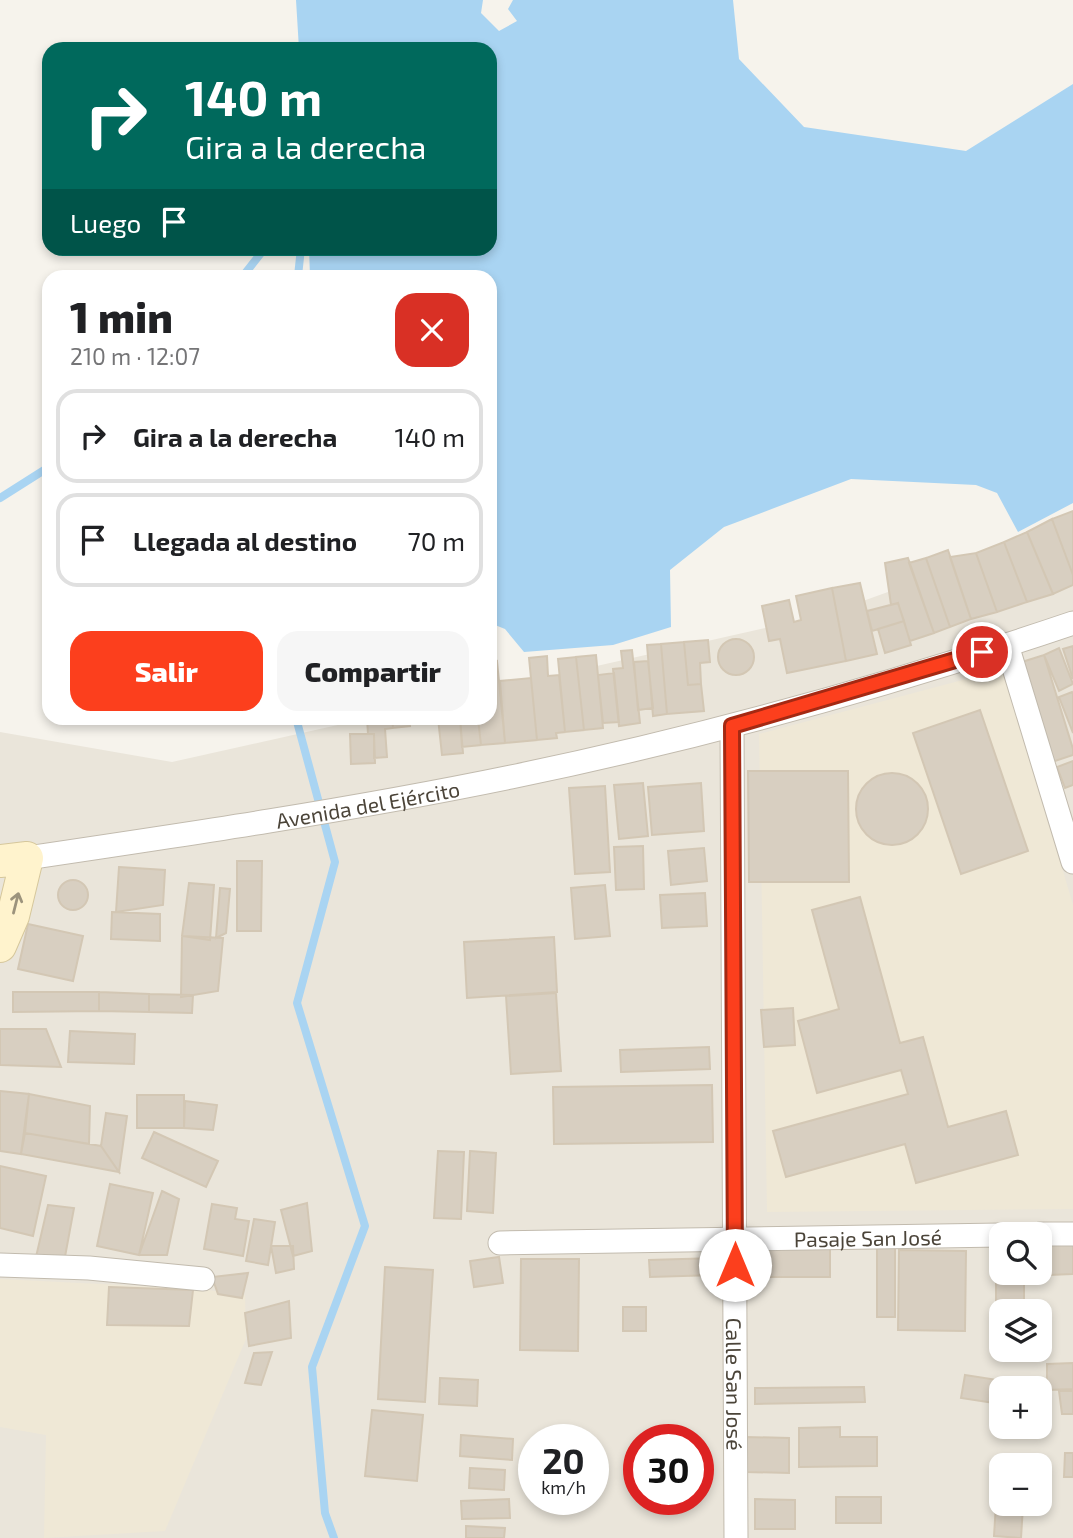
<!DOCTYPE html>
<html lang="es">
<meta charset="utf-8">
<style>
:root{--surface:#fff;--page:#f6f6f6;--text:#202124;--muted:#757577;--line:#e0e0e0;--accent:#fc3f1d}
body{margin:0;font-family:"Exo 2",sans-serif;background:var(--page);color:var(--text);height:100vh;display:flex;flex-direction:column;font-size:26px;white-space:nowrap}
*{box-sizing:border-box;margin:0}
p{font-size:23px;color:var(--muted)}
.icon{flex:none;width:38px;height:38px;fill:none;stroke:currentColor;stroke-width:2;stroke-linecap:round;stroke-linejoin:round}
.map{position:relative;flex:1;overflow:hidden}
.drawer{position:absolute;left:42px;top:270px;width:455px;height:455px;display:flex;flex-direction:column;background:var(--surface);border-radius:21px;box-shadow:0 4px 10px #0003}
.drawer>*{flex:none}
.guide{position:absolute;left:42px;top:42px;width:455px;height:214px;border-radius:21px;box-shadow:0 4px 10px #0003;background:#00695c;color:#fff;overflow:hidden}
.fabs{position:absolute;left:989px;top:1222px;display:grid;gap:14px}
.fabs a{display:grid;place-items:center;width:63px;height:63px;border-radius:14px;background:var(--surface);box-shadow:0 4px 10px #0003;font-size:35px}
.speed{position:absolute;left:518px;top:1424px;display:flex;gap:14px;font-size:35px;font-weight:700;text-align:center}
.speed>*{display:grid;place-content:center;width:91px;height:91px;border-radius:50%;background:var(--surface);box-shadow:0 4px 10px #0003;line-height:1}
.speed small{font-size:18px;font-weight:400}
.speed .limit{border:10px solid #d22;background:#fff;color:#111}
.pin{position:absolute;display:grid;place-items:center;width:60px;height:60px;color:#fff;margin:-30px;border:4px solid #fff;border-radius:50%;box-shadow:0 2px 7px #0007}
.me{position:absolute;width:77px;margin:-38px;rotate:0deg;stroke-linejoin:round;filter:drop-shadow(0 0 5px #0008)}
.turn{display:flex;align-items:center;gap:24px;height:147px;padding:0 28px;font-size:32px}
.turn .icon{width:91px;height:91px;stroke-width:2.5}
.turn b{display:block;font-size:49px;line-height:60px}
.then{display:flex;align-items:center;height:66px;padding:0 28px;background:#0003;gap:14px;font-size:26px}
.round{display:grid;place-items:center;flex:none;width:74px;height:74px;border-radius:21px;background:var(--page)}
.overview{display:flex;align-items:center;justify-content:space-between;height:119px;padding:0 28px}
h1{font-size:42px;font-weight:800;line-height:52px}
.cta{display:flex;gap:14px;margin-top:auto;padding:14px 28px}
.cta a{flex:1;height:80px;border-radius:21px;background:var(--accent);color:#fff;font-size:28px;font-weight:800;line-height:80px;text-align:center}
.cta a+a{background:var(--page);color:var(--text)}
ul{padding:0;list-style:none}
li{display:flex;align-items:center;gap:21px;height:94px;margin:0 14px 10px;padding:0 14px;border:4px solid var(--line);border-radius:21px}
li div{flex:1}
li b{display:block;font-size:26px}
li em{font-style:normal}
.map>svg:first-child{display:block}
.residential{fill:#eae5da;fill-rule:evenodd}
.education{fill:#efe8d6}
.water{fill:#a9d4f2}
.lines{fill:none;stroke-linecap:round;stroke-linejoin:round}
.stream{stroke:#a9d4f2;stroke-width:8}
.building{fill:#d8cfc1;stroke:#d3c7b4;stroke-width:2}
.street-casing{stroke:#c2bbae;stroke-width:25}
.secondary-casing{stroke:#d6c79b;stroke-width:34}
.street{stroke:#fff;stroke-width:23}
.secondary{stroke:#fff3cd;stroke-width:32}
.oneway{stroke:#9c937c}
.route-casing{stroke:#a42913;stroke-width:18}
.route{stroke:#fc3f1d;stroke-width:12}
.labels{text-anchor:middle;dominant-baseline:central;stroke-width:5;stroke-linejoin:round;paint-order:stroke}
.street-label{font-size:21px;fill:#4b4439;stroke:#fff}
</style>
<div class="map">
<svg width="1073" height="1538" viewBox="0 0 1073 1538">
<rect width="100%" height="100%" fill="#f6f3ec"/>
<path class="residential" d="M1073,525v1013h-1073v-806l172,30 197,-44h121v-28l337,-76zM1001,1234h39v38h-39zM1001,1311h39v38h-39zM1001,1388h39v38h-39zM534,1440h59v60h-59zM639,1440h59v60h-59zM1001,1465h39v38h-39z"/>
<path class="education" d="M1004,669l69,236v304l-306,3 -8,-478z
M0,1279l200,10 45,6 1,44 -81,192 -121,7 2,-103 -46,-8z"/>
<path class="water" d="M296,0h187l-2,13 18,18 18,-10 -9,-12 5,-9h220l6,59 65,68 162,24 107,-67v419l-55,29 -21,-39 -21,-8 -125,-6 -127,48 -54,43 1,57 -58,18 -89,7 -19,-23 -15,-6v-347h-180l-1,-27 181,-1v-199h-191z"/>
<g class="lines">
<path class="stream" d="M243,276l22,-28
M298,276l3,-28
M0,498l49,-31
M296,718l39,144 -38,141 68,223 -53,141 13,146 9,25"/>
</g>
<path class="building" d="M1073,511v64l-21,-56z
M1052,519l21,56v10l-20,9 -26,-62z
M1027,532l26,62 -26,8 -23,-60z
M1004,542l23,60 -30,10 -21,-59z
M948,550l23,69 -21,8 -24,-69z
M976,553l21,59 -26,7 -21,-62z
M908,558l26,75 -24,8 -12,-38 -7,2 -6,-42z
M926,558l24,69 -16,6 -25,-70z
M860,583l17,71 -31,7 -14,-73z
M832,588l14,73 -59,12 -7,-34 -11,2 -7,-35 27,-6 5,22 7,-2 -5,-24z
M898,603l6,18 -32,10 -5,-20z
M904,621l7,24 -26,8 -7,-24z
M718 657a18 18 0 1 1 36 0a18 18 0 1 1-36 0Z
M708,640l2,22 -10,1 1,21 -13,1 -4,-43z
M684,642l4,43 13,-1 3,27 -37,3 -6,-70z
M661,644l6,70 -14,2 -6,-71z
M1073,646v33l-10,-30z
M1059,648l14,36 -14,7 -15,-36z
M632,650l8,73 -21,3 -6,-57 10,-1 -2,-17z
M596,655l7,73 -19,2 -8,-73z
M1044,655l29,94v6l-21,7 -30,-100z
M547,656l1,20 11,-1 6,57 -9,1 1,5 -20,2 -8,-82z
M576,657l8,73 -19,2 -7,-73z
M497,661l8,82 -24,2 -3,-27h12v-56z
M648,661l5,47 -15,2 -4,-48z
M614,673l5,49 -16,1 -5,-48z
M531,678l6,62 -32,3 -5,-62z
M1072,692l1,2v39l-14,-36z
M980,710l48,141 -67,23 -48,-141z
M367,718h25l1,10 -8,1 2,28 -13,1v-24h-6z
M392,718h17l1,8 -17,2z
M438,718h22l3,35 -21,2z
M460,718h18l3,27 -19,2z
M350,734h24l1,29 -24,1z
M1073,761v24l-8,3 -8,-21z
M748,771h100l1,111h-100z
M856 809a36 36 0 1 1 72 0a36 36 0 1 1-72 0Z
M643,783l5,53 -29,3 -5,-54z
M701,783l3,48 -52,4 -4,-48z
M605,786l5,86 -35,2 -6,-86z
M643,846l1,43 -28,1 -2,-43z
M704,848l3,33 -36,4 -3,-34z
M237,861h25l-1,70h-24z
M119,867l46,3 -2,35 -47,7z
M58 895a15 15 0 1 1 30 0a15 15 0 1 1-30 0Z
M189,883l25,2 -4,55 -28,-4z
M605,885l5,51 -35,3 -4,-51z
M220,888l10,1 -4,44 -10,5z
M705,893l2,33 -45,2 -2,-33z
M860,897l40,146 23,-6 25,90 58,-16 12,44 -102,28 -11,-39 -119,33 -13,-46 135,-37 -7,-24 -84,23 -19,-72 41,-12 -27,-99z
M112,912l48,2v27l-49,-2z
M28,924l55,12 -10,45 -55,-12z
M182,936l41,2 -5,53 -37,6z
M554,937l3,55 -90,6 -3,-56z
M13,992h86v19l-86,1z
M99,992l50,2v18l-50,-1z
M556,993l5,78 -50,3 -5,-78z
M149,994l44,1 -1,18 -43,-1z
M793,1008l2,37 -31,2 -3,-37z
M0,1029h46l15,38 -61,-2z
M70,1031l65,3 -1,30 -66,-2z
M709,1047l1,22 -89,3 -1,-22z
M712,1085l1,57 -159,2 -1,-57z
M0,1091l29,3 -8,60 -21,-3z
M29,1094l61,12 -1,38 -64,-11z
M137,1095h47v33h-47z
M185,1101l32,4 -4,25 -29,-2z
M106,1113l21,3 -8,56 -18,-26z
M154,1132l64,29 -12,26 -64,-29z
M25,1133l76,13 18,26 -98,-18z
M438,1151l26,1 -3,67 -27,-1z
M470,1151l26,2 -3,60 -26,-2z
M0,1166l46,10 -13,60 -33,-8z
M110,1184l43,9 -14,62 -42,-9z
M162,1191l17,8 -12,56h-28z
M307,1203l5,48 -19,5 -12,-46z
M212,1204l25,4 -2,11 14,2 -6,35 -39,-7z
M48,1205l26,3 -10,54 -28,-5z
M254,1219l21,3 -7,43 -22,-4z
M1049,1242h24v32l-24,1z
M271,1246h22l1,23 -18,4z
M767,1247h63v30h-64z
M895,1247v70h-18v-69z
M899,1250l67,1 -1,80 -67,-1z
M499,1257l4,26 -29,4 -4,-26z
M716,1258v17l-66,2 -1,-17z
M521,1259h58l-1,92 -58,-1z
M996,1261h5v11h23v39h-23v31l-5,1z
M385,1267l48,3 -8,132 -47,-3z
M248,1273l-6,25 -24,-4 -6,-17z
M109,1287l84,3 -4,36 -82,-1z
M289,1301l2,37 -42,8 -4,-33z
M623,1307h23v24h-23z
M272,1352l-11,33 -16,-2 9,-30z
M1073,1363v26l-26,1v-26z
M965,1375l52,8 -1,5h-15v16l-40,-6z
M440,1378l38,2 -1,26 -38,-2z
M864,1387l1,15 -110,2v-16z
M1059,1391h14v23h-11z
M372,1410l51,5 -6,66 -52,-5z
M840,1427v10h37v29l-78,1v-39z
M461,1435l52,4 -1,21 -52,-4z
M746,1437l43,1v35l-43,-1z
M1065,1453h8v24h-9z
M470,1468l35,2 -1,20 -35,-2z
M836,1497h45v26h-45z
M509,1499l1,19 -48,1 -1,-18z
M755,1499l40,1v29h-40z
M996,1504l27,2 -2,32 -27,-2z
M466,1526l39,2 -1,10h-38z"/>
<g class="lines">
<g class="street-casing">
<g id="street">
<path d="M1007,645l66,217"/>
<path id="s1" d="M732,726l4,812"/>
<path id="s2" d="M27,858c162,-24 324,-48 484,-81 190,-39 379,-92 562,-154"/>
<path d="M1040,1234h33"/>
<path id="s3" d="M500,1243l501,-8"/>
<path d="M0,1265l89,3 114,11"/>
</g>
</g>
<g class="secondary-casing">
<path id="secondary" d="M0,861l27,-3 -14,58 -13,30"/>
</g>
<use href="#street" class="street"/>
<use href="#secondary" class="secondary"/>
</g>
<defs><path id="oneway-shaft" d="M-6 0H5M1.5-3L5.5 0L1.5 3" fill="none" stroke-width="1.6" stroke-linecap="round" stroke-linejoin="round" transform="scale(1.75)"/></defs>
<use class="oneway" href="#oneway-shaft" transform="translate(16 903) rotate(-76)"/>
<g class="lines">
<g class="route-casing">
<path id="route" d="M735,1265l-3,-539 250,-74"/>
</g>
<use href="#route" class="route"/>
</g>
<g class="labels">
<g class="street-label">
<text stroke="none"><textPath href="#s2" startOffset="345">Avenida del Ejército</textPath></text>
<text stroke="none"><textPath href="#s3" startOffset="368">Pasaje San José</textPath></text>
<text stroke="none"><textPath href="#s1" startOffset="658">Calle San José</textPath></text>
</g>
</g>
</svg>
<div class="fabs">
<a><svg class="icon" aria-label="search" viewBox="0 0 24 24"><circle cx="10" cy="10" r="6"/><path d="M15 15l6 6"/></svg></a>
<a><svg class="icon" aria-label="layers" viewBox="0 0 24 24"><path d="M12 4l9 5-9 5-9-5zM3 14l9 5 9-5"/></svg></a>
<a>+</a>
<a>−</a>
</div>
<div class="speed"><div>20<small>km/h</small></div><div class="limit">30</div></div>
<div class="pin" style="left:982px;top:652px;background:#d93025"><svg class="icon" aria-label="arrive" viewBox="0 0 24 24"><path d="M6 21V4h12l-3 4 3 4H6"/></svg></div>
<svg class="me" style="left:735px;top:1265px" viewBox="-20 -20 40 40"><circle r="19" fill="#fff"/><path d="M0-13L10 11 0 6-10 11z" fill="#fc3f1d"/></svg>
<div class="guide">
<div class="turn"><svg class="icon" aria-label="right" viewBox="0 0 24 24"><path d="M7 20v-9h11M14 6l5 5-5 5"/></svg><div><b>140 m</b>Gira a la derecha</div></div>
<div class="then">Luego<svg class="icon" aria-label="arrive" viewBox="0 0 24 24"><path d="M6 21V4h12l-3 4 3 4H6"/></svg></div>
</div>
<section class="drawer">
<div class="overview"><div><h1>1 min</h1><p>210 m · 12:07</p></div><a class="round" style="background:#d93025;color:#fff"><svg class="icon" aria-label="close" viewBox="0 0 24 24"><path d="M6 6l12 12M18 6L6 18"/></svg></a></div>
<ul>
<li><svg class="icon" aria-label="right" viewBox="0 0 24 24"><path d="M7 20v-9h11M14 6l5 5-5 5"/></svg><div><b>Gira a la derecha</b></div><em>140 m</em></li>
<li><svg class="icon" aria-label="arrive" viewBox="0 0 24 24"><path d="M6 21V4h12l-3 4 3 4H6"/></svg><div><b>Llegada al destino</b></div><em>70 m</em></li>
</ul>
<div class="cta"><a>Salir</a><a>Compartir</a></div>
</section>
</div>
